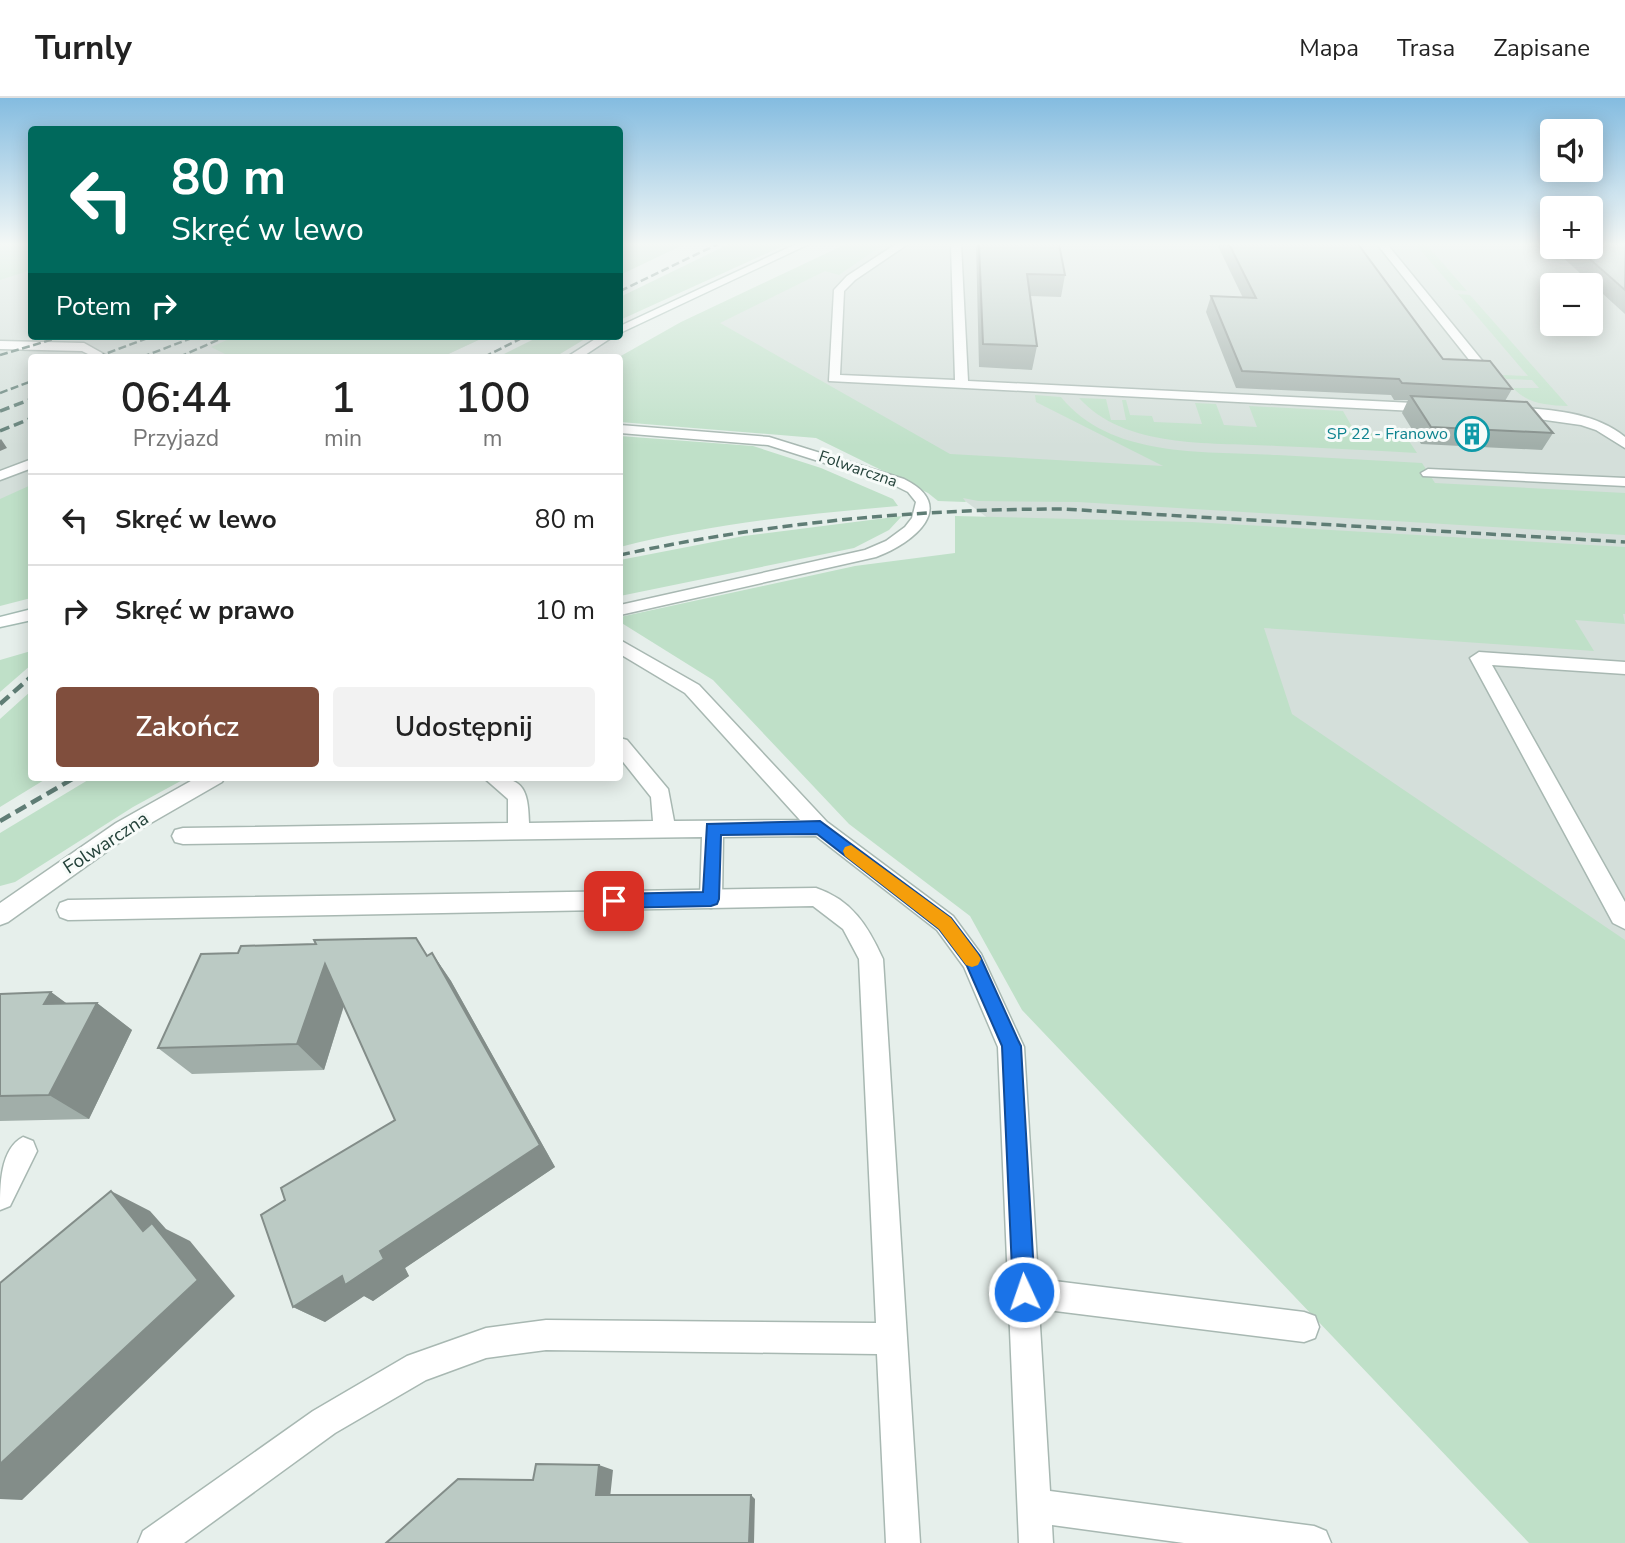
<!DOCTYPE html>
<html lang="pl">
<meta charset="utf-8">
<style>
:root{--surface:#fff;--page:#f2f2f2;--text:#222;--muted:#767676;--line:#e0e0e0;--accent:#804e3d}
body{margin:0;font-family:"Nunito Sans",sans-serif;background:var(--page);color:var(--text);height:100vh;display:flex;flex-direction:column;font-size:26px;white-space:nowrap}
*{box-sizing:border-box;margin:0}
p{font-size:23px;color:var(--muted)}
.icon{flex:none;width:38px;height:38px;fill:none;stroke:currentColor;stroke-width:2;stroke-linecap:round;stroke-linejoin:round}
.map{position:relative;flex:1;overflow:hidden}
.sheet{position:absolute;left:28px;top:256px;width:595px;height:427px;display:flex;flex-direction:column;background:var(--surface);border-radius:7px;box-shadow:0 4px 18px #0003}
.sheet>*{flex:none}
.top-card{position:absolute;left:28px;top:28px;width:595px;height:214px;border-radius:7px;box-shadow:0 4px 18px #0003;background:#00695c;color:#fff;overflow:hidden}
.buttons{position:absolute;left:1540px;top:21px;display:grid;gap:14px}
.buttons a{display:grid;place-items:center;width:63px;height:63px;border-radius:7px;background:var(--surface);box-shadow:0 4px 18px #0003;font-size:35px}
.pin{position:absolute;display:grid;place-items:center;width:60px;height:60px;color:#fff;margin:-30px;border-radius:14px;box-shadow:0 4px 10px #0006}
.me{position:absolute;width:77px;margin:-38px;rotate:357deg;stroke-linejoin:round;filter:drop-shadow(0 0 5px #0008)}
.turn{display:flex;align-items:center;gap:24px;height:147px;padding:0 28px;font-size:32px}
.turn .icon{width:91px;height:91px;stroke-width:2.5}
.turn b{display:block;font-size:49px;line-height:60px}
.then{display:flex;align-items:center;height:66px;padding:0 28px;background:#0003;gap:14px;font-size:26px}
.eta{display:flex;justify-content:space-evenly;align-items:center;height:119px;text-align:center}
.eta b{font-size:42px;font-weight:600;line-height:49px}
.cta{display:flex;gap:14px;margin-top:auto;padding:14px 28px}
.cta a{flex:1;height:80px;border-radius:7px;background:var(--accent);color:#fff;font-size:28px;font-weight:600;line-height:80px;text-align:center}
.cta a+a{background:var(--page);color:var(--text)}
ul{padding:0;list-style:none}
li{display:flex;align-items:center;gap:21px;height:91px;padding:0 28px;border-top:2px solid var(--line)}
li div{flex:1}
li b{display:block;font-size:26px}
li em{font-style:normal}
header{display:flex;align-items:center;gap:42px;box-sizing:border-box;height:98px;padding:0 35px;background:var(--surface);border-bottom:2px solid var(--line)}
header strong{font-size:33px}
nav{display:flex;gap:38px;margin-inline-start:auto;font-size:24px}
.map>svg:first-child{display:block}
.built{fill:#d4dfda;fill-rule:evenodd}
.green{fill:#bfe0c8}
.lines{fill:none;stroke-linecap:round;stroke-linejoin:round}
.lane-casing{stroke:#a8b8b2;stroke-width:3}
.street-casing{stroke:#a8b8b2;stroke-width:3}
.secondary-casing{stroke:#a4bbb3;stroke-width:3}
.lane{fill:#fff;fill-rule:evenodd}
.street{fill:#fff;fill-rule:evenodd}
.secondary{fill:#fff;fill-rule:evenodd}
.rail-far2{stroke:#5f7d75;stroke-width:2.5;stroke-dasharray:8 3.5;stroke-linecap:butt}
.rail-far1{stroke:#5f7d75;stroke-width:3.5;stroke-dasharray:10 5;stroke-linecap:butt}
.rail{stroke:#5f7d75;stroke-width:4.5;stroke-dasharray:12 6;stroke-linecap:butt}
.wall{fill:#a1aea9}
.shaded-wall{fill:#838d89}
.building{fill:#bbcac4;stroke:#838d89;stroke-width:2}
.route{fill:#1a73e8;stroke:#114b97;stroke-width:2}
.slow{fill:#f59e0b}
.labels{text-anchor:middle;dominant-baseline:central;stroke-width:6;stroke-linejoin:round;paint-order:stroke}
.far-culture-label{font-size:16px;fill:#0d838f;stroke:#f7fbf9;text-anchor:end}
.far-street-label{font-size:16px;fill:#24423a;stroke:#f7fbf9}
.street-label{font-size:19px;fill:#24423a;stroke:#f7fbf9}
</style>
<header>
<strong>Turnly</strong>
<nav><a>Mapa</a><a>Trasa</a><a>Zapisane</a></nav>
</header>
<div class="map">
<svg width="1625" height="1445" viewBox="0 0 1625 1445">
<rect width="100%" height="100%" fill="#e6efeb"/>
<path class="built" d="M0,146h31l1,92h455l-45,21h-410l-1,191 -31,15z
M855,146h697v3h39l34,-3v789l-640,-517 -75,-57 -225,-135zM1552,187h39v39h-39z"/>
<path class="green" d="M0,146h31v26l-31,10z
M620,146h65l-65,31z
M729,146h58l-167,76v-23z
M846,146h38l-45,31 -14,-4 -105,52 230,131 213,12 -127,-64 -1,-7 26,2c50,62 145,54 216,58 49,3 97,5 145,8l13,20 190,10v42l-547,-33 -100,-1 -15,-3 3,4 -28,-1 -10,-8 -112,-55 -196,-16 -1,-65 62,-35z
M1415,146h11l41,47 -12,-1z
M1458,196l12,1 98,111c-22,-1 -40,-2 -55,-18h26l-7,-8 -26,-1 -4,-4 26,1z
M236,238h251l-45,21h-211l-20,-10z
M540,238h50l-35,21h-57z
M1079,300l27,1 5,21h15l-4,-20h4l4,15 22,1 2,6 48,2 -7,-21 21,1 8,21 33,2 -8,-21 94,5 12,21 50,3 12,18c-47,-3 -93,-5 -140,-7 -64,-4 -151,4 -198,-48z
M620,338l133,10 68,22 72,31 5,7c-94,8 -187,18 -278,41z
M31,387v113l-31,8v-107z
M902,418l-13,14 -35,18 -234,48v-36l124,-24z
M955,418l237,6 433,25v67h-2l2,10 -50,-4 19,31 -330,-23 28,86 333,226v603h-96l-507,-533 -52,-94 -121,-92 -136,-144 -93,-58v-5l235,-51 100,-13z
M31,553v14l-31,27v-32z
M31,593l1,86h17l-49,30v-88z
M93,679h95l-55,30 -118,75 -15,4v-53z"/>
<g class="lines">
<g class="lane-casing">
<path id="lane" d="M896,146h12l-53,36 -11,11 -4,84 115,5 -4,-136h10l7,137 466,23 7,4 -7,4 -605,-31 5,-91 13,-14z
M1377,146h10l111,136v6h-8z
M0,243l84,2 25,14h-15l-12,-6 -82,-2z
M1508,309c38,2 86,4 117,30v11l-29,-18 -15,-5 -78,-11 -2,-3z
M32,361v9l-32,12v-9z
M1428,371l197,9v8l-202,-10 -2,-3z
M620,542l79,45 128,137 126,94 28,38 43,93 14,232 266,33 11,4 4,11 -4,11 -11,4 -265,-33 11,182 264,35 12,5 5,12h-147l-132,-18 1,18h-34l-21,-496 -34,-80 -27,-37 -121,-94 -93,1 -1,62 -3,7 -8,2 -8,-2 -3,-7 2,-62 -519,7 -8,-2 -3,-6 3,-6 8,-2 325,-5v-24l-25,-22c39,0 45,8 46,46l124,-2 -2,-24 -31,-39v-20l7,2 41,49 6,32 126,-1 -115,-127 -65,-39z
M1479,554l146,10v12l-133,-9 133,237v27l-12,-6 -143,-265z"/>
</g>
<g class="street-casing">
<path id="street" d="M620,327l149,12 135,42c55,27 10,64 -28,78l-256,58v-10l245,-55 21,-9 19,-14 7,-9 4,-16 -8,-10 -14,-7 -126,-40 -148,-12z
M198,679h27l-3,5 -92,53 -122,87 -8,3v-22l116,-80z
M816,790c36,12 52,38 67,71l37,584h-34l-9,-189 -331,-4 -60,8 -60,22 -91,53 -151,110h-46l5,-12 170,-120 94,-55 79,-28 60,-8 330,3 -17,-364 -16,-30 -30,-23 -745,14 -8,-3 -3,-7 3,-7 8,-3z
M23,1039l10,4 4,10 -27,55 -10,4c0,-25 0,-61 23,-73z"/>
</g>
<g class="secondary-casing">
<path id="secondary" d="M796,146h13l-189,89v-7z
M600,238h14l-32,21h-15z
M32,511v11l-32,7v-10z"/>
</g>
<use href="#lane" class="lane"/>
<use href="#street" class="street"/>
<use href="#secondary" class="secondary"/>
<path class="rail-far2" d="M620,193l98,-47
M0,257l64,-19
M97,259l56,-21
M142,259l55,-21
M179,259l48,-21
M484,259l42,-21
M0,295l32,-12"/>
<path class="rail-far1" d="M0,313l32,-12
M0,333l32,-13
M620,457c147,-32 293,-46 443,-46l562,33"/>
<path class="rail" d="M0,606l32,-28
M0,723l76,-44"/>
</g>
<path class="wall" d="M976,146h83l6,31 -4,22 -31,-1 7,50 -5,24 -53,-3z
M1217,146h141l85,115 69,30 -7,12 48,32 -11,17 -121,-6 -19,-31 6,-13h-14l-3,-5 -155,-7 -30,-76 5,-16 32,2z
M1548,146h4v3h39l34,-3v70z
M416,840l12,18 4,-3 19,28 104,186 -150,101 4,8 -36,25 -9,-5 -39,26 -32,-15 -8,-107 110,-80 -51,-114 -20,64 -132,4 -34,-26 80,-95z
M51,894l16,12 30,-1 35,27 -43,89 -89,2v-127z"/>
<path class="shaded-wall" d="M1,341l6,9 -7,3v-11z
M432,855l19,28 104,186 -150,101 4,8 -36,25 -9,-5 -39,26 -32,-15 87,-56z
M325,866l23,28 -24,78 -27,-26z
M51,894l37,27 9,-16 35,27 -43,89 -40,-24 -5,-91z
M111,1093l39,20 16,18 24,12 45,55 -213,204 -22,-1v-35l143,-233z
M599,1367l14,5 -3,28 -14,-3z
M751,1397l4,4 -1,44h-5z"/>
<path class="building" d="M979,146h80l6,31 -38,-1 10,72 -54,-2z
M1229,146h129l85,115 47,2 22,28 -110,-6 -3,-4 -157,-8 -31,-75 45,2z
M1591,146h34v46l-49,-43h15z
M1411,298l116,6 26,31 -122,-6z
M416,840l11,18 5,-3 108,192 -160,106 4,8 -39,26 -3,-9 -49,31 -32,-92 24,-15 -4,-12 114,-68 -70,-156 -28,80 -139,4 43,-94 37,-1 3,-7 75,-2 -2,-4z
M51,894l-7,12 53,-1 -48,92 -49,1v-102z
M111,1093l32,40 9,-8 46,57 -198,184v-181z
M536,1366l63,1 -3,30h155l-2,48h-363l72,-64 75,1z"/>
<linearGradient id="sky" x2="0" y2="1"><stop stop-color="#84bce0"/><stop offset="0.42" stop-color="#f4f8f6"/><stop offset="1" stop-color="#f4f8f6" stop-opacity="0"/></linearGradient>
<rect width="1625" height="348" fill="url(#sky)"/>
<path class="route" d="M820,723l131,97 29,38 38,84 3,6 14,246 -3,8 -8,3 -8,-3 -3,-8 -11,-246 -35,-80 -28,-37 -122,-95 -96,1 -2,64 -2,5 -6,2 -97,2 -6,-2 -2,-5 2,-5 6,-2 89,-2 4,-68z"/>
<path class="slow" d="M851,747l100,73 27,36 3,5 -3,6 -6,2 -6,-2 -27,-36 -94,-73 -2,-5 2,-4z"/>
<defs>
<g id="building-ring" transform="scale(1.75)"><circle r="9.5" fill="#f7fbf9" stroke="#0f9aa8" stroke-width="1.5"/><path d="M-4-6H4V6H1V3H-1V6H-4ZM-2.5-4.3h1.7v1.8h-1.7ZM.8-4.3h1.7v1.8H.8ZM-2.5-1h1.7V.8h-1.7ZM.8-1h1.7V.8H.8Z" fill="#0f9aa8"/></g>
</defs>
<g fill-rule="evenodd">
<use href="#building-ring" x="1472" y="336"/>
</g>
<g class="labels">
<g class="far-culture-label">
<text x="1448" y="336">SP 22 - Franowo</text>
</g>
<g class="far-street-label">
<text transform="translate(858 371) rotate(19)">Folwarczna</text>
</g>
<g class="street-label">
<text transform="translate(106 745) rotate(-33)">Folwarczna</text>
</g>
</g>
</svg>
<div class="buttons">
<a><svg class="icon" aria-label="sound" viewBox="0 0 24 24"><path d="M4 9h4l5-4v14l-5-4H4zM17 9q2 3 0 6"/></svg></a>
<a>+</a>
<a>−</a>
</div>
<div class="pin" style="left:614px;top:803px;background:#d93025"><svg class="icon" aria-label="arrive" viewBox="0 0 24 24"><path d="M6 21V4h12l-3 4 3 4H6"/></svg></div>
<svg class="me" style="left:1024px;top:1194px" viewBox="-20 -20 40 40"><circle r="17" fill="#1a73e8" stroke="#fff" stroke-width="3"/><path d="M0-11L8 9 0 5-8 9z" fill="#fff"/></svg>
<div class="top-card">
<div class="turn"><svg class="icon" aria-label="left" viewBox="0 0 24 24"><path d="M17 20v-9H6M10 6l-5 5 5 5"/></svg><div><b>80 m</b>Skręć w lewo</div></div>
<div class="then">Potem<svg class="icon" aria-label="right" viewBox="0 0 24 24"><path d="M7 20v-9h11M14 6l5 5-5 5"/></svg></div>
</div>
<section class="sheet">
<div class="eta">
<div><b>06:44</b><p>Przyjazd</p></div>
<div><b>1</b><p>min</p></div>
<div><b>100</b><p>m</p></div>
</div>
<ul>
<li><svg class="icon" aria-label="left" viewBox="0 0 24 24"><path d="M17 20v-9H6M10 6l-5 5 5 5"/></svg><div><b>Skręć w lewo</b></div><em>80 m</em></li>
<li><svg class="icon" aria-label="right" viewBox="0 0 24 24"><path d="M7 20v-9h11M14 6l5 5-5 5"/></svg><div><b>Skręć w prawo</b></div><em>10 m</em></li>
</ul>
<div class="cta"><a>Zakończ</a><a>Udostępnij</a></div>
</section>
</div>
